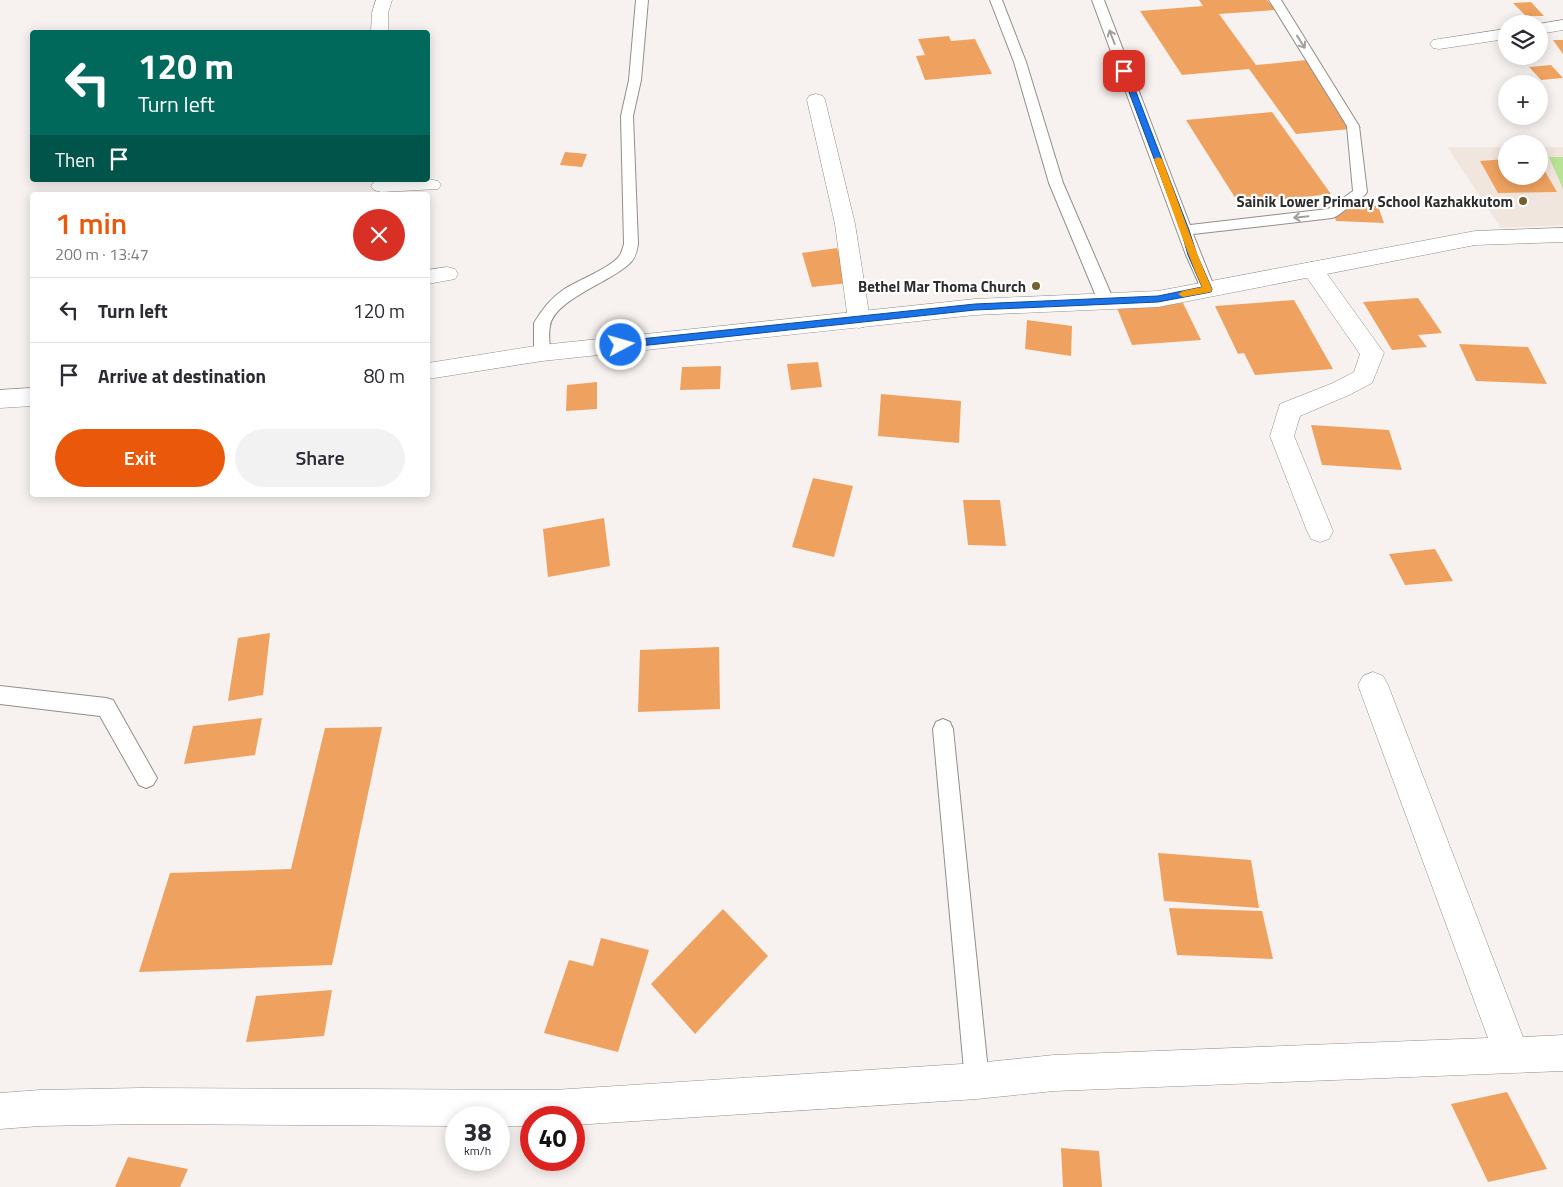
<!DOCTYPE html>
<meta charset="utf-8">
<style>
:root{--surface:#fff;--page:#f2f2f3;--text:#2b2b33;--muted:#7c7c81;--line:#e1e1e2;--accent:#ea580c}
body{margin:0;font-family:"Titillium Web",sans-serif;background:var(--page);color:var(--text);height:100vh;display:flex;flex-direction:column;font-size:19px;white-space:nowrap}
*{box-sizing:border-box;margin:0}
p{font-size:16px;color:var(--muted)}
.icon{flex:none;width:28px;height:28px;fill:none;stroke:currentColor;stroke-width:2;stroke-linecap:round;stroke-linejoin:round}
.map{position:relative;flex:1;overflow:hidden}
.side{position:absolute;left:30px;top:192px;width:400px;height:305px;display:flex;flex-direction:column;background:var(--surface);border-radius:5px;box-shadow:0 2px 12px #0003}
.side>*{flex:none}
.guide{position:absolute;left:30px;top:30px;width:400px;height:152px;border-radius:5px;box-shadow:0 2px 12px #0003;background:#00695c;color:#fff;overflow:hidden}
.tools{position:absolute;left:1498px;top:15px;display:grid;gap:10px}
.tools a{display:grid;place-items:center;width:50px;height:50px;border-radius:50%;background:var(--surface);box-shadow:0 2px 12px #0003;font-size:25px}
.speed{position:absolute;left:445px;top:1106px;display:flex;gap:10px;font-size:25px;font-weight:700;text-align:center}
.speed>*{display:grid;place-content:center;width:65px;height:65px;border-radius:50%;background:var(--surface);box-shadow:0 2px 12px #0003;line-height:1}
.speed small{font-size:12px;font-weight:400}
.speed .limit{border:8px solid #d22;background:#fff;color:#111}
.pin{position:absolute;display:grid;place-items:center;width:42px;height:42px;color:#fff;margin:-21px;border-radius:10px;box-shadow:0 2px 8px #0006}
.me{position:absolute;width:55px;margin:-28px;rotate:84deg;stroke-linejoin:round;filter:drop-shadow(0 0 4px #0008)}
.turn{display:flex;align-items:center;gap:18px;height:105px;padding:0 25px;font-size:22px}
.turn .icon{width:65px;height:65px;stroke-width:2.5}
.turn b{display:block;font-size:35px;line-height:42px}
.then{display:flex;align-items:center;height:48px;padding:0 25px;background:#0003;gap:10px;font-size:19px}
.round{display:grid;place-items:center;flex:none;width:52px;height:52px;border-radius:26px;background:var(--page)}
.overview{display:flex;align-items:center;justify-content:space-between;height:85px;padding:0 25px}
h1{font-size:30px;font-weight:600;line-height:38px;color:var(--accent)}
.primary-button{display:flex;gap:10px;margin-top:auto;padding:10px 25px}
.primary-button a{flex:1;height:58px;border-radius:30px;background:var(--accent);color:#fff;font-size:20px;font-weight:600;line-height:58px;text-align:center}
.primary-button a+a{background:var(--page);color:var(--text)}
ul{padding:0;list-style:none}
li{display:flex;align-items:center;gap:15px;height:65px;padding:0 25px;border-top:1px solid var(--line)}
li div{flex:1}
li b{display:block;font-size:19px}
li em{font-style:normal}
.map>svg:first-child{display:block}
.built{fill:#f1e6de}
.green{fill:#b8e296}
.building{fill:#efa25f}
.lines{fill:none;stroke-linecap:round;stroke-linejoin:round}
.service-casing{stroke:#928e8b;stroke-width:2}
.minor-casing{stroke:#928e8b;stroke-width:1}
.tertiary-casing{stroke:#928e8b;stroke-width:1}
.service{fill:#fff;fill-rule:evenodd}
.minor{fill:#fff;fill-rule:evenodd}
.tertiary{fill:#fff;fill-rule:evenodd}
.oneway{stroke:#a1a0a0}
.route{fill:#1a73e8;stroke:#114b97}
.slow{fill:#f59e0b}
.poi-dot{fill:#72612f;stroke:#fff;stroke-width:2}
.labels{text-anchor:middle;dominant-baseline:central;stroke-width:4.5;stroke-linejoin:round;paint-order:stroke}
.far-poi-label{font-size:15px;font-weight:bold;fill:#2f2d2c;stroke:#fff;text-anchor:end}
</style>
<div class="map">
<svg width="1563" height="1187" viewBox="0 0 1563 1187">
<rect width="100%" height="100%" fill="#f7f2ef"/>
<path class="built" d="M1447,147h59v29h33v-29h24v78l-62,3z"/>
<path class="green" d="M1549,157h14v32z"/>
<path class="building" d="M1199,0h68l8,10 -56,4 37,51 51,-5 54,68 -65,6 -47,-65 -67,6 -42,-64 63,-5z
M1531,2l13,14h-18l-13,-13z
M949,36l2,5 24,-2 17,35 -67,6 -9,-24 9,-1 -7,-16z
M1553,40h10v14z
M1551,65l12,13 -22,2 -12,-13z
M1272,112l59,82 -92,10 -53,-84z
M565,152l22,2 -5,13 -22,-2z
M1506,159v17h33v-15l18,31 -59,1 -18,-32z
M1330,204l48,2 6,17 -48,-2z
M837,248l11,35 -36,4 -10,-34z
M1418,298l24,35 -24,2 9,12 -35,3 -29,-48z
M1294,300l39,69 -78,6 -11,-22 -6,1 -23,-48z
M1183,303l18,37 -69,5 -15,-37z
M1027,320l45,6 -1,30 -46,-7z
M1459,344l69,3 19,37 -71,-3z
M818,362l4,25 -31,3 -4,-26z
M721,366l-1,23 -40,1 2,-23z
M597,382v27l-31,2 1,-26z
M881,394l80,7 -2,42 -81,-7z
M1311,425l78,5 13,40 -80,-5z
M813,478l40,8 -19,71 -42,-10z
M963,500h37l6,46 -38,-1z
M604,518l6,48 -62,11 -5,-48z
M1435,549l18,32 -48,4 -16,-31z
M270,633l-7,62 -35,6 10,-63z
M719,647l1,62 -82,3 2,-62z
M262,718l-7,37 -71,9 9,-38z
M382,727l-50,238 -193,7 31,-99 121,-4 34,-141z
M1158,853l93,7 8,48 -95,-7z
M1169,908l93,3 11,48 -96,-4z
M723,909l45,47 -73,78 -44,-50z
M601,938l48,12 -31,102 -74,-19 25,-73 24,6z
M332,990l-8,46 -78,6 10,-46z
M1507,1092l40,77 -59,13 -37,-78z
M1061,1148l38,3 3,36h-39z
M128,1157l60,12 -8,18h-65z"/>
<g class="lines">
<g class="service-casing">
<path id="service" d="M636,0h12l-7,80 -8,36 5,128c-1,6 -2,13 -7,18 -17,19 -77,37 -81,64 -2,8 0,18 0,27l-2,4 -6,2 -6,-2 -2,-4v-30c7,-12 17,-25 29,-33 13,-9 50,-23 57,-35 2,-3 3,-8 4,-11l-3,-128 8,-36z
M990,0h12l24,62 37,121 51,118 -3,4 -5,1 -5,-1 -3,-4 -49,-118 -35,-121z
M1092,0h12l86,225 138,-16 25,-18 -6,-65 -78,-126h12l78,126 8,66 -2,3 -28,21 -5,2 -139,16 22,55 -2,4 -5,1 -5,-1 -17,-38z
M0,686l106,12 7,2 40,71 4,7 -4,7 -7,3 -7,-3 -39,-69 -100,-12z
M943,719l7,3 3,7 36,352 -3,9 -9,3 -9,-3 -3,-9 -32,-352 3,-7z"/>
</g>
<g class="minor-casing">
<path id="minor" d="M376,0h16l-4,13v19h-17l1,-19z
M1563,20v10l-24,4v-10z
M1506,29v10l-67,10 -6,-1 -3,-4 3,-4 6,-1z
M816,94l7,2 2,4 30,124 15,96 -3,6 -8,2 -8,-2 -3,-6 -13,-96 -28,-124 2,-4z
M428,179l10,2 3,4 -3,4 -57,3 -7,-2 -3,-4 3,-4 6,-2z
M1312,262l8,2 64,89 -12,30 -23,12 -49,21 -6,20 39,95 -4,8 -9,3 -9,-3 -4,-8 -37,-95 10,-32 53,-21 21,-11 6,-18 -59,-85 3,-5z
M447,267l8,2 3,5 -3,5 -27,5v-14z
M1373,672l10,4 5,9 135,352 40,-2v36l-509,20 -77,8 -403,26v-7h-43v8h-32v-8h-43v8l-315,-2 -101,2 -40,3v-36l40,-3 101,-2 413,2 423,-27 77,-8 434,-17 -130,-353 5,-9z"/>
</g>
<g class="tertiary-casing">
<path id="tertiary" d="M1563,228v14l-88,3 -317,62 -183,8 -433,46 -114,18v-16l114,-18 433,-46 183,-8 317,-60z
M32,388v18l-32,2v-18z"/>
</g>
<use href="#service" class="service"/>
<use href="#minor" class="minor"/>
<use href="#tertiary" class="tertiary"/>
</g>
<defs><path id="oneway-shaft" d="M-6 0H5M1.5-3L5.5 0L1.5 3" fill="none" stroke-width="1.6" stroke-linecap="round" stroke-linejoin="round" transform="scale(1.25)"/></defs>
<g class="oneway">
<use href="#oneway-shaft" transform="translate(1112 37) rotate(-111)"/>
<use href="#oneway-shaft" transform="translate(1301 42) rotate(58)"/>
<use href="#oneway-shaft" transform="translate(1301 217) rotate(174)"/>
</g>
<path class="route" d="M1124,68l4,3 61,159 8,25 15,34 -1,3 -53,10 -183,8 -354,38 -5,-3 5,-4 354,-37 183,-8 44,-9 -14,-32 -7,-25 -60,-159z"/>
<path class="slow" d="M1158,157l4,2c17,44 31,88 50,130l-1,3 -28,5 -5,-3 5,-3 19,-4c-18,-41 -32,-85 -48,-128z"/>
<g class="poi-dot">
<circle cx="1523" cy="201" r="5"/>
<circle cx="1036" cy="286" r="5"/>
</g>
<g class="labels">
<g class="far-poi-label">
<text x="1513" y="201">Sainik Lower Primary School Kazhakkutom</text>
<text x="1026" y="286">Bethel Mar Thoma Church</text>
</g>
</g>
</svg>
<div class="tools">
<a><svg class="icon" aria-label="layers" viewBox="0 0 24 24"><path d="M12 4l9 5-9 5-9-5zM3 14l9 5 9-5"/></svg></a>
<a>+</a>
<a>−</a>
</div>
<div class="speed"><div>38<small>km/h</small></div><div class="limit">40</div></div>
<div class="pin" style="left:1124px;top:71px;background:#d93025"><svg class="icon" aria-label="arrive" viewBox="0 0 24 24"><path d="M6 21V4h12l-3 4 3 4H6"/></svg></div>
<svg class="me" style="left:621px;top:345px" viewBox="-20 -20 40 40"><circle r="17" fill="#1a73e8" stroke="#fff" stroke-width="3"/><path d="M0-11L8 9 0 5-8 9z" fill="#fff"/></svg>
<div class="guide">
<div class="turn"><svg class="icon" aria-label="left" viewBox="0 0 24 24"><path d="M17 20v-9H6M10 6l-5 5 5 5"/></svg><div><b>120 m</b>Turn left</div></div>
<div class="then">Then<svg class="icon" aria-label="arrive" viewBox="0 0 24 24"><path d="M6 21V4h12l-3 4 3 4H6"/></svg></div>
</div>
<section class="side">
<div class="overview"><div><h1>1 min</h1><p>200 m · 13:47</p></div><a class="round" style="background:#d93025;color:#fff"><svg class="icon" aria-label="close" viewBox="0 0 24 24"><path d="M6 6l12 12M18 6L6 18"/></svg></a></div>
<ul>
<li><svg class="icon" aria-label="left" viewBox="0 0 24 24"><path d="M17 20v-9H6M10 6l-5 5 5 5"/></svg><div><b>Turn left</b></div><em>120 m</em></li>
<li><svg class="icon" aria-label="arrive" viewBox="0 0 24 24"><path d="M6 21V4h12l-3 4 3 4H6"/></svg><div><b>Arrive at destination</b></div><em>80 m</em></li>
</ul>
<div class="primary-button"><a>Exit</a><a>Share</a></div>
</section>
</div>
